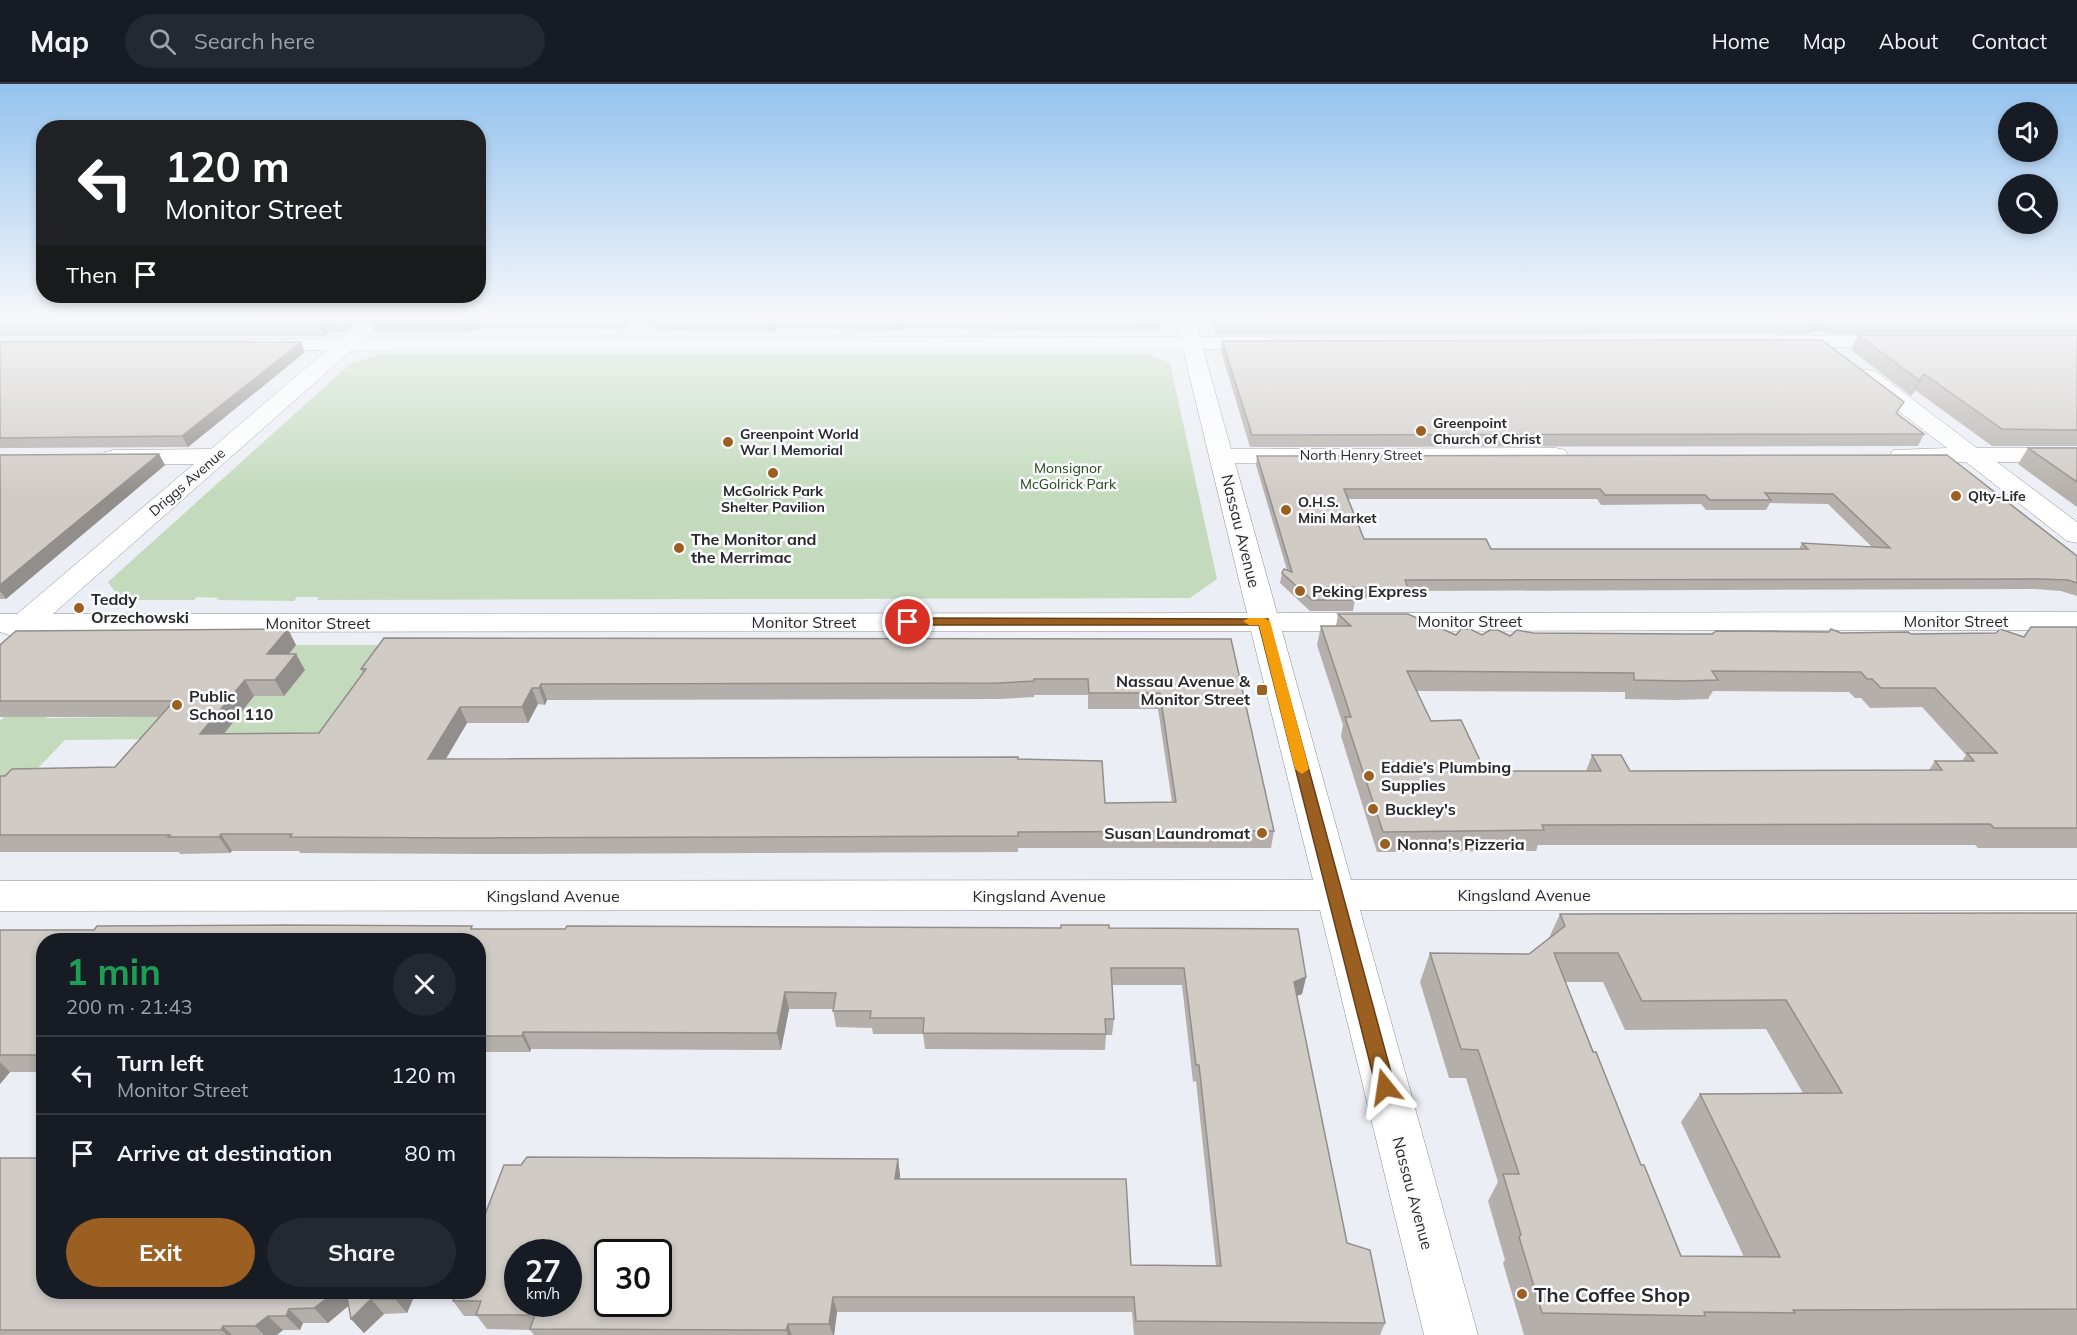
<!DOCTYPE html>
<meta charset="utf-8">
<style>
:root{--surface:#171b24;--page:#242831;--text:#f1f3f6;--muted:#9ea1a6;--line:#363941;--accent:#9b6021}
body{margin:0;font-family:Mulish,sans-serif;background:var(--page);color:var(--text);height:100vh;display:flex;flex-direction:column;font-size:22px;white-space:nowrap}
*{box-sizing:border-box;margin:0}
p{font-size:20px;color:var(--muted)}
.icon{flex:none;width:33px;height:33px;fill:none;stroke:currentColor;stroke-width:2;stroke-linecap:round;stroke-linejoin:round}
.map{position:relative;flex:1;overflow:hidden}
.details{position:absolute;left:36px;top:849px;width:450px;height:366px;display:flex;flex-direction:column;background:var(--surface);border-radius:24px;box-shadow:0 3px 9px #0003}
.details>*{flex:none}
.hud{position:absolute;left:36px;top:36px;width:450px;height:183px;border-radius:24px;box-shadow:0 3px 9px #0003;background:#202124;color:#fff;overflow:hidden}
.tools{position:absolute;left:1998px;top:18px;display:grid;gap:12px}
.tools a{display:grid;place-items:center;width:60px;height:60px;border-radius:50%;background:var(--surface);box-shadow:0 3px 9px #0003;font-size:30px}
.speed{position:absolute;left:504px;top:1155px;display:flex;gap:12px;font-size:30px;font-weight:700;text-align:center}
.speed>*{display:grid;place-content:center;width:78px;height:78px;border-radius:50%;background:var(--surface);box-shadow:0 3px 9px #0003;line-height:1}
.speed small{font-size:15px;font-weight:400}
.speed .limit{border:3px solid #111;border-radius:9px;background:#fff;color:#111}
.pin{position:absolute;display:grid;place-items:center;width:51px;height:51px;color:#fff;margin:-26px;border:3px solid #fff;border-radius:50%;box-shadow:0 2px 6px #0007}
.me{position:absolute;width:66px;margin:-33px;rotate:345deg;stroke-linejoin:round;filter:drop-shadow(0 0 4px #0008)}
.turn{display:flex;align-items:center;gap:21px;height:126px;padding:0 30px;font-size:27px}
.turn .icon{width:78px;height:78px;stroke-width:2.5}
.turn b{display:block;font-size:42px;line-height:51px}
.then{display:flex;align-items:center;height:57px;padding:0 30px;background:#0003;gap:12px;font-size:22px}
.round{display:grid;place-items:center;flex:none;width:63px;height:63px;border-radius:32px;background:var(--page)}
.headline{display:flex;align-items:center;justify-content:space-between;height:102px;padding:0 30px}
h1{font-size:36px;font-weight:700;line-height:45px;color:#1e9e55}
.button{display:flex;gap:12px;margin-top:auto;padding:12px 30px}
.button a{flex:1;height:69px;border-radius:36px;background:var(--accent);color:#fff;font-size:24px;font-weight:700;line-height:69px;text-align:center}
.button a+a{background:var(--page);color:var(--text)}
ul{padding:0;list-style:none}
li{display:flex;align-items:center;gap:18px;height:78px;padding:0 30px;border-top:2px solid var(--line)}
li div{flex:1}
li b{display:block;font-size:22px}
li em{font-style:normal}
header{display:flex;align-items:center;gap:36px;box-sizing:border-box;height:84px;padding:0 30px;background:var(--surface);border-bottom:2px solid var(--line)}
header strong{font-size:28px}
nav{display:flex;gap:33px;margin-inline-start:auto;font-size:21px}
.search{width:420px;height:54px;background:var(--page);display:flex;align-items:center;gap:15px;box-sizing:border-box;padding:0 21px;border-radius:33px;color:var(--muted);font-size:22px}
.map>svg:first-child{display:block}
.green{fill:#c3dbbc}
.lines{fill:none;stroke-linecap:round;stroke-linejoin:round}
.minor-casing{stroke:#8b8c92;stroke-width:1}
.minor{fill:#fff;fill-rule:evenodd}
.wall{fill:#b4afaa;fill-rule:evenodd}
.shaded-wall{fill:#928e8b}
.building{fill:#d1cbc6;stroke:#928e8b;stroke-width:1.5;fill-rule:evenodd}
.route{fill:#9b6021;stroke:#653e15;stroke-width:1.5}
.slow{fill:#f59e0b}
.poi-dot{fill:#9b6021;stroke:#fbfbfe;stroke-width:2}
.labels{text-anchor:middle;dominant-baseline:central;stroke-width:5;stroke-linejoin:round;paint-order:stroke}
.far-poi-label{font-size:14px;font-weight:bold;fill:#28292b;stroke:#fbfbfe;text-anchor:start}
.far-street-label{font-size:14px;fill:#28292b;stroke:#fbfbfe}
.far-park-label{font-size:14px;fill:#234516;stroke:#fbfbfe}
.street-label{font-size:16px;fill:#28292b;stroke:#fbfbfe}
.poi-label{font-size:16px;font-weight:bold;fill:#28292b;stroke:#fbfbfe;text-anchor:start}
.near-poi-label{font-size:20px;font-weight:bold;fill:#28292b;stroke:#fbfbfe;text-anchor:start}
</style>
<header>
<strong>Map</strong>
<div class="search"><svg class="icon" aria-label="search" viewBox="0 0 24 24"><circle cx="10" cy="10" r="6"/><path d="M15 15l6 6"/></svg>Search here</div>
<nav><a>Home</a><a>Map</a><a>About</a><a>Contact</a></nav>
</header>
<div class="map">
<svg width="2077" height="1251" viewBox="0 0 2077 1251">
<rect width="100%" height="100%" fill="#eceef5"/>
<path class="green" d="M382,270h765l23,9 47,216 -27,19 -873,2 2,-3h-22l-3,4 -78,-1 3,-2 -22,-1 -3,3h-73l-13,-18 242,-218z
M296,561h101l-67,93h-130l37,-21 17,-21h30l-8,-26z
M12,625h42l-8,9 93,-1 49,-7 -22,29 -101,1 -50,52 -15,1v-72z"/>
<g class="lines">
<g class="minor-casing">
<path id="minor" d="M363,235h22l-20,19 815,-1 -5,-18h20l5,18h65l7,2 3,4 -3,4 -7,2h-62l28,100 325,-1 9,2 3,5 -3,5 -9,2 -321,1 42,150 800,-1v18l-795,1 69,249h726v30h-717l118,425h-54l-104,-425 -1320,1v-30l1313,-1 -62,-249 -1218,1 -15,6 -18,-6v-18h17l177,-150h-80l-9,-2 -3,-5 3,-5 9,-2 97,-1 116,-99h-69l-7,-2 -3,-4 3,-4 90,-2zM1183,265l64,264 -1194,1 299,-264z
M1779,252h119l7,2 3,4 -3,4 -7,2 -126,-2 -3,-4 3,-4z
M1867,286l8,1 102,77h100v14h-80l80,60v21l-10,-2 -101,-79h-64l-9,-2 -3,-5 3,-5 54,-2 -88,-67 -3,-5 3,-5z"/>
</g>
<use href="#minor" class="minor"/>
</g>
<path class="wall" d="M0,235h360l-16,13h-15l-5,4h-324z
M375,235h255l-5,10 -142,-1 -16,4h-92l-4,-9z
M643,235h517l1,3 -1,10 -253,-4 -7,2 -120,-2 -7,3 -96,-1 -25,-1z
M1211,235h866v15h-250l-9,-4 -10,4 -592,1z
M1858,251h219v111h-85l-77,-56 -4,6 -60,-46z
M1222,257l675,73 27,20 -6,12 -668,1 -29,-96z
M0,258h301l4,10 -117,95 -188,1z
M2028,364h49v59l-59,-43z
M0,371l165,10 -159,134h-6z
M1947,371l130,101v40l-16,-5 -26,-2 -627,2 -2,7h-56l5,2 -2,11h-43l-30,-28 2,-10 5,-3 -31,-105 1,-9zM1347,415h250l4,6 100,-1 5,6h60l4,-7 58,1 44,43 -70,-4 -3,6h-308l-127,-10z
M1338,530l118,21 54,1 23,-3 152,1 156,-1 183,4 53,-10v221h-99l-3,-3h-437l-2,6 -159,1 -36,-116 2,-11 -26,-80 4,-19h15zM1416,607l209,1v7l50,1 33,-1 5,-8 136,1 6,6h6l9,10 52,-1 44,48 -4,6h-27l-6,9 -299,1 -38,-16 -6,16h-101l-54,-50z
M1231,555l43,192 -3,17h-253v4l-539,2 -179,-1 -1,-2h-67l-2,2 -50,1 -1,-2h-179v-76l115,-9 44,-50h-159v-72h296l-7,9 16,16 -21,26h-30l-30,38 95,-1 44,-59 -2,-5zM1034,611h54v14h70l14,93 -67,1 -87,-44h-572l21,-36h61l10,-19 7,1 2,-5 452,-1 35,-2z
M2077,829v422h-553l-21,-72 2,-3 -17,-59 10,-19 -32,-104h-17l-29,-96 10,-29 99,1 19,-14 12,-26zM1565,898h38l22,48 141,-1 37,64 -103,1 -19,28 63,135 -63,-1 -40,-91z
M1061,844h48l197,49 -4,17 -5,2 50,247 38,80 -5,12h-246l-2,-23h-295l-3,23h-300l-4,-5 -43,-1 -10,-13h-13l-11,-15 445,-142 2,16v4l231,86 85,1 -20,-185 -3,1 -11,-97h-70l2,34 -2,16h-6l-1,15 -180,-1 -2,-15h-50l-1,-6 -36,-1 -3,-18h-44l-8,41 -250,-1 -1,3h-52v-112h-434v132h-34l-10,12v-154z
M0,1074l44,134h372l-9,21 -23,1 -20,19 -13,-14 -2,-14 -21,18h-25l-3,7h-17l-6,5h-277z"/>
<path class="shaded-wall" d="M345,235h15l-16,13 -3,-10z
M481,235l2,9 -16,4 -3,-9z
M623,235h7l-5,10z
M777,235h2l1,9 -7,3 -2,-10z
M904,235h3v9l-7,2 -1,-9z
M1814,235h9l-5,11 -10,4z
M325,238l4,10 -5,4 -4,-10z
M301,258l4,10 -117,95 -6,-11z
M1924,290l-9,16 -4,6 8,-16z
M159,370l6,11 -159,134 -6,-8v-6z
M288,545l8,16 -20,25 -9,-16z
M296,570l9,16 -21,26 -9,-16z
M245,596l9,16 -44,55 -10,-17z
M541,600l6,16 -2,5 -6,-17z
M532,604l6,16 -10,19 -6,-16z
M460,623l7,16 -31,52 -8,-16z
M221,750l11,17 -2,2 -11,-16z
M1306,893l-4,17 -12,4 4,-16z
M785,908l4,17 -8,41 -4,-17z
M523,948l8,17 -1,3 -8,-16z
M0,978l10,10 -10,12z
M898,1075l2,16 -2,20 -3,-16z
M335,1208h17l6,6 -30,25 -14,-15z
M398,1208h18l-9,21 -12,-14z
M833,1213l4,15 -3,23h-1l-4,-11z
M371,1215l13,15 -20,19 -13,-14z
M289,1225l14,14 -3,7 -14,-14z
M268,1232l15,14 -6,5h-13l-9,-9z
M788,1240l4,11h-4l-2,-5z
M223,1242l9,9h-5l-6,-5z"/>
<path class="building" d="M0,235h345l-4,3h-16l-5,4h-320z
M375,235h104l-15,4h-93z
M649,235h128l-6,2h-96z
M810,235h94l-5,2z
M971,235h189l1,3z
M1217,235h491l-491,1z
M1858,251h219v95l-75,-1 -78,-55 -5,6z
M1822,256l82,62 -8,11 28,21 -672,1 -30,-94z
M0,258h301l-119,94 -182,2z
M2028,364h49v34z
M159,370l-159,131v-130z
M1947,371l130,101v27l-9,-3 -26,-1 -637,1 3,8 -82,-1 29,13h-43l-30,-27 2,-4 8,3 -35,-116zM1344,405h256l5,6h100l5,5h61l-6,-7 68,1 57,54 -88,-5 6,6h-317l-5,-10h-122z
M1338,530h70l48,21 5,-6h9l12,6 8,-5h8l12,6 7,-6 16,3 152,1h27l4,-3 113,1 2,-3 10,4 67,-1 3,2 85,-1 4,-4 24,8 7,-10h46v201h-83l-4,-4 -448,1 2,5 -161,2 -38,-115h6l-30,-91h30zM1407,587l227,2v7l50,1 34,-1 -6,-9 149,1 6,7h5l9,9h54l62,65h-30l7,8h-39l7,9 -312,1 -9,-16h-29l9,16h-116l-24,-51 -30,1z
M288,545l-21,25h29l-21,26h-30l-45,54 119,-1 47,-64h-5l23,-31 847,1 43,192 -256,1v4l-547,2 -181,-1 2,-3h-71l-2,3h-51l2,-2h-170v-59h5l7,-7 103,-2 59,-66h-174v-56l16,-14zM1034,595h54l1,14h71l16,109 -71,1 -3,-42 -84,-2v-2l-590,2 32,-52h62l10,-19h7l2,-4 457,-1 36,-2z
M2077,829v396l-284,1 2,3 -91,-1 1,4 -163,-3 -23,-76 2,-2 -18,-61h16l-41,-124 -17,-1 -31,-96 99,1 36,-28 -5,-12zM1554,869h64l24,48 144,-1 56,93 -142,1 80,163 -99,-1 -37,-91h-3l-45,-113h-3z
M284,841l188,1 -1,3h94l2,-3 494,2v-3h48v3l189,1 8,48 -12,5 53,261 23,7 15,73 -249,-2 -2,-24h-301l-4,27h-41l-2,6 -256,-1 5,-14h-59l5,-14h-28l3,-9h22v-59l26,-68h17l6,-8 371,2 -3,20h231l5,86 90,1 -22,-201h-3l-12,-97h-73l3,51h-9l1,15 -183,-1 1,-15h-54l1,-7h-38l3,-18 -51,-1 -8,41 -254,-1 -1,4h-44v-96h-434v115h-44v-125h94l3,-4zM518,1168h50v52h-50zM608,1168h50v52h-50z
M0,1074h44v134h291l-21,16 -25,1 -3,7h-18l-13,10h-32l-2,4h-221z
M346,1208h52l-3,7h-24l-20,20z"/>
<linearGradient id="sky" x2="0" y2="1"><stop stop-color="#95c3ee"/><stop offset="0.57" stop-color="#f6f7fa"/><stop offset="1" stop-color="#f6f7fa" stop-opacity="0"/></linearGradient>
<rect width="2077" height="410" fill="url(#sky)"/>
<path class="route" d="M908,534l360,1 127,468 -3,6 -7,2 -7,-2 -2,-6 -117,-462h-356l-2,-3 2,-3z"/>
<path class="slow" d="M1264,534l6,3 39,148 -7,5 -7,-5 -36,-144h-10l-6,-4 6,-3z"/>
<g class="poi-dot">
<circle cx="1421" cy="347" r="6"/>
<circle cx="728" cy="358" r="6"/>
<circle cx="773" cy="389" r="6"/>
<circle cx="1956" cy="412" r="6"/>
<circle cx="1286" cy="426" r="6"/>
<circle cx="679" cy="464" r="6"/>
<circle cx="1300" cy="507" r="6"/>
<circle cx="79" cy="524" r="6"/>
<rect x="1256" y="600" width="12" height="12" rx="3"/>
<circle cx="177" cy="621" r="6"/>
<circle cx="1369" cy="692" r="6"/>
<circle cx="1373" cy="725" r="6"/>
<circle cx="1262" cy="749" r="6"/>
<circle cx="1385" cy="760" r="6"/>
<circle cx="1522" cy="1210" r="6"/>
</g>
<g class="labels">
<g class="far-poi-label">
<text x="1433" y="339">Greenpoint<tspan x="1433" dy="16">Church of Christ</tspan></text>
<text x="740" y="350">Greenpoint World<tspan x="740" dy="16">War I Memorial</tspan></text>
<text x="773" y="407" text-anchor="middle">McGolrick Park<tspan x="773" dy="16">Shelter Pavilion</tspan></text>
<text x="1968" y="412">Qlty-Life</text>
<text x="1298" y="418">O.H.S.<tspan x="1298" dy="16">Mini Market</tspan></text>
</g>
<g class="far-street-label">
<text x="1361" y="371">North Henry Street</text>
<text transform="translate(187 398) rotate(-41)">Driggs Avenue</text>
</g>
<g class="far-park-label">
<text x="1068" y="384">Monsignor<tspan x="1068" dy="16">McGolrick Park</tspan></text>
</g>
<g class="street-label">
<text transform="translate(1241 447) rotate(76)">Nassau Avenue</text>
<text x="1470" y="537">Monitor Street</text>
<text x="1956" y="537">Monitor Street</text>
<text x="804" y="538">Monitor Street</text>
<text x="318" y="539">Monitor Street</text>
<text x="1524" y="811">Kingsland Avenue</text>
<text x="553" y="812">Kingsland Avenue</text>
<text x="1039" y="812">Kingsland Avenue</text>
<text transform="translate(1413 1109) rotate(75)">Nassau Avenue</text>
</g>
<g class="poi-label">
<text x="691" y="455">The Monitor and<tspan x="691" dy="18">the Merrimac</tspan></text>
<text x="1312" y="507">Peking Express</text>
<text x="91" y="515">Teddy<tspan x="91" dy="18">Orzechowski</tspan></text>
<text x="1250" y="597" text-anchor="end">Nassau Avenue &amp;<tspan x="1250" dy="18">Monitor Street</tspan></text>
<text x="189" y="612">Public<tspan x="189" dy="18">School 110</tspan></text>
<text x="1381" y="683">Eddie’s Plumbing<tspan x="1381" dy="18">Supplies</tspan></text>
<text x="1385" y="725">Buckley's</text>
<text x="1250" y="749" text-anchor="end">Susan Laundromat</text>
<text x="1397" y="760">Nonna's Pizzeria</text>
</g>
<g class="near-poi-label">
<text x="1534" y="1210">The Coffee Shop</text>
</g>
</g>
</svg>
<div class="tools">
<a><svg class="icon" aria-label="sound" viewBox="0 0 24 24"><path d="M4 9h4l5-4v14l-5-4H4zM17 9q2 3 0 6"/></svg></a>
<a><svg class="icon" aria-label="search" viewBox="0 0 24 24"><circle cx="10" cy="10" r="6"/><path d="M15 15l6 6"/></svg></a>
</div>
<div class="speed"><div>27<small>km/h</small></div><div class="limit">30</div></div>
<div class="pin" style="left:908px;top:538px;background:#d93025"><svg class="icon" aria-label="arrive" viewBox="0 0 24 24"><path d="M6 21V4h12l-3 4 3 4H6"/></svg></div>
<svg class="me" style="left:1385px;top:1003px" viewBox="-20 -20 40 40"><path d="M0-17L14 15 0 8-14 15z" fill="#9b6021" stroke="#fff" stroke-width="4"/></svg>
<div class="hud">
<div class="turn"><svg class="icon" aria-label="left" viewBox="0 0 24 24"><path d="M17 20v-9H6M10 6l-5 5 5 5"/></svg><div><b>120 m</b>Monitor Street</div></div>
<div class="then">Then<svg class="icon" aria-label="arrive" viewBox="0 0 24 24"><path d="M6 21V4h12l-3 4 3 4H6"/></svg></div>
</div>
<section class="details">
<div class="headline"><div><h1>1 min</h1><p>200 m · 21:43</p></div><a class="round"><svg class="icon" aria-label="close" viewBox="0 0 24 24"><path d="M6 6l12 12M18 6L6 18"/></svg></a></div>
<ul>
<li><svg class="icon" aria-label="left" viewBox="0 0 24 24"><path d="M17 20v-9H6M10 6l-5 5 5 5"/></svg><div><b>Turn left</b><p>Monitor Street</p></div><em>120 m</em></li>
<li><svg class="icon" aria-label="arrive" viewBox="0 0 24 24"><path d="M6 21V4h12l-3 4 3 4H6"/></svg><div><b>Arrive at destination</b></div><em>80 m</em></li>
</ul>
<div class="button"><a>Exit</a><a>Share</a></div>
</section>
</div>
